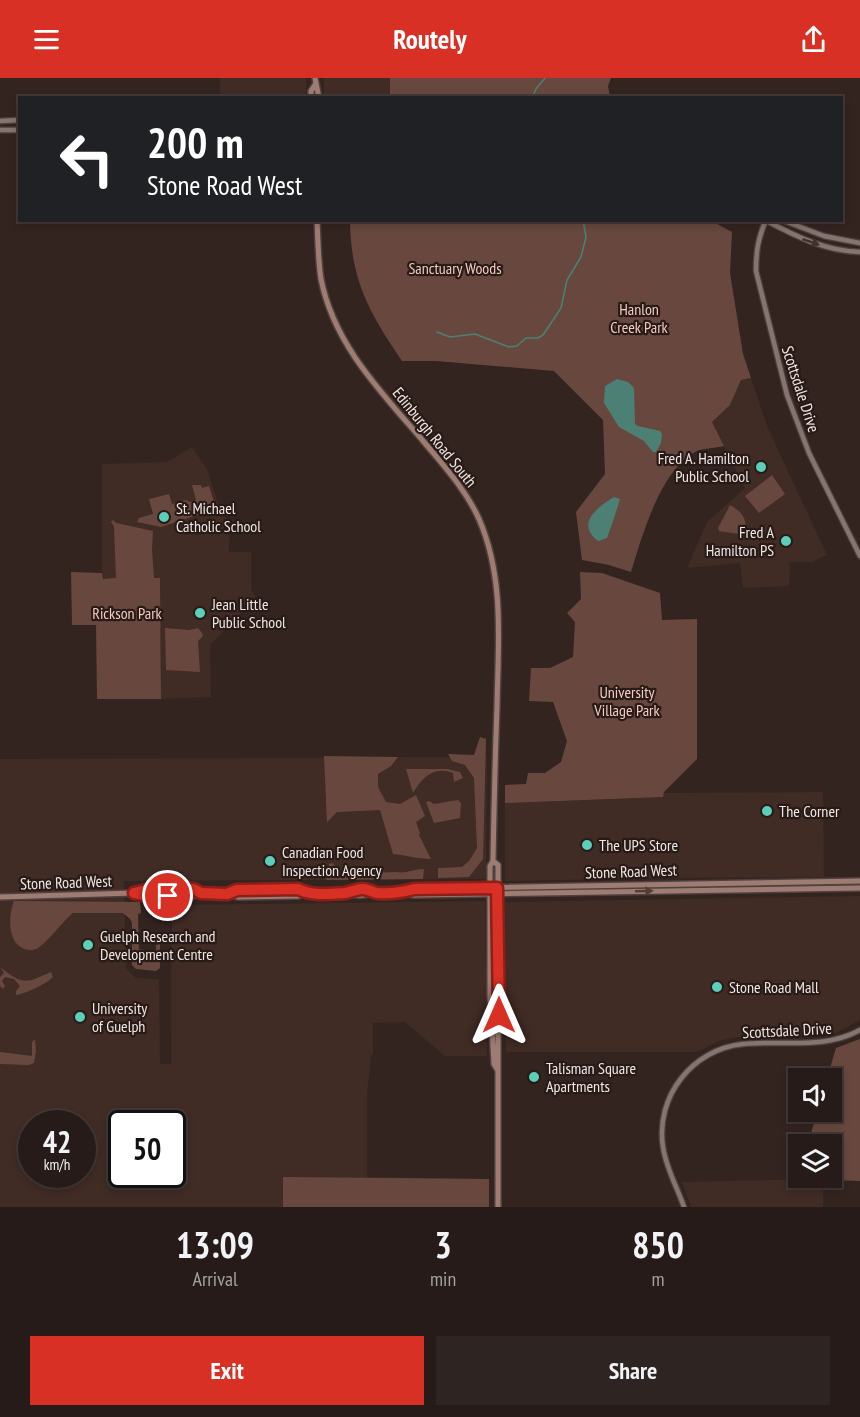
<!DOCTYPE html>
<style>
:root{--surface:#261b18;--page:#2e2421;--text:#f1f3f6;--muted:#a4a1a2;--line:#423937;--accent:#d93025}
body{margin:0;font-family:"PT Sans Narrow",sans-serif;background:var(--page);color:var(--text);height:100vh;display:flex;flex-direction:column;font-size:22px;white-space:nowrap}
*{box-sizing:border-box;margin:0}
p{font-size:20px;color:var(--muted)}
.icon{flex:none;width:33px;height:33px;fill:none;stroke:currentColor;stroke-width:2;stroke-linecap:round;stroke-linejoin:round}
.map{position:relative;height:1129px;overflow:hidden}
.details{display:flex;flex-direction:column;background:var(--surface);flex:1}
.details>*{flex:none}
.top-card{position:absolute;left:18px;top:18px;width:825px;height:126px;border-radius:0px;box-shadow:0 3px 9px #0003,0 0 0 2px var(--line);background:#202124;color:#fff;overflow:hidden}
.tools{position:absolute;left:788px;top:990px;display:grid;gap:12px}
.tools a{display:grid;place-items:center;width:54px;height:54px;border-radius:0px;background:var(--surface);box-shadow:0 3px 9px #0003,0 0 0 2px var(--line);font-size:30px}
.speed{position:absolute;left:18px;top:1032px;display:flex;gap:12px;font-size:30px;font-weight:700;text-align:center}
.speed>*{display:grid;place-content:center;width:78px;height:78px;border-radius:50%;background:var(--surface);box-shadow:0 3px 9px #0003,0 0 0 2px var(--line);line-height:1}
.speed small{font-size:15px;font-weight:400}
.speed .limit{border:3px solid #111;border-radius:9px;background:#fff;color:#111}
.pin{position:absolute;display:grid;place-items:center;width:51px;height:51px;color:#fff;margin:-26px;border:3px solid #fff;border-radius:50%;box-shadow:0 2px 6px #0007}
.me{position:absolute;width:66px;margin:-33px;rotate:0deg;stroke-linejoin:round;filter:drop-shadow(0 0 4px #0008)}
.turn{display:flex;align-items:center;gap:21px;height:126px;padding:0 30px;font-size:27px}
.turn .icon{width:78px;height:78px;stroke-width:2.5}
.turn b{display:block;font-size:42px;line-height:51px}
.eta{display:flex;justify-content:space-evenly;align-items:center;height:102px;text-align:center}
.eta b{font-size:36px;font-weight:700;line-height:42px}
.cta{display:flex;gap:12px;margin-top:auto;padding:12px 30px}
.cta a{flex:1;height:69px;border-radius:0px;background:var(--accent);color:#fff;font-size:24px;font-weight:700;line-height:69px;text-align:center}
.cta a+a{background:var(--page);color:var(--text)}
header{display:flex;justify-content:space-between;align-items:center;height:78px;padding:0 30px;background:var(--accent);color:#fff;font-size:27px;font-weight:700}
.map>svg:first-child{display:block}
.built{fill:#402b25;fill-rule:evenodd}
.green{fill:#68483e}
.water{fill:#4c8075}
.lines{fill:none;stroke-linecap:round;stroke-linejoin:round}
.stream{stroke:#4c8075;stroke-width:1.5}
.tertiary-casing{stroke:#4e413e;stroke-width:7}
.secondary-casing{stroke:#4e413e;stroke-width:8}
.tertiary{stroke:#85746f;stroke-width:4.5}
.secondary{stroke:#9e7c72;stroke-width:5}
.oneway{fill:#3f312d}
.oneway2{fill:#513d37}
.route-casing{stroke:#8d1f18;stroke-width:15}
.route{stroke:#d93025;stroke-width:10}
.poi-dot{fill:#5dceb9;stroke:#281b17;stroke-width:2}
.labels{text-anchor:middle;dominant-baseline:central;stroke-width:4.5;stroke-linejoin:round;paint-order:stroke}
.park-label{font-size:16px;fill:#f7cbbf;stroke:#281b17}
.street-label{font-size:16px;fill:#f1e6e4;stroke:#281b17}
.poi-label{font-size:16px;fill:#f1e6e4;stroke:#281b17;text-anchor:start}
</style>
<header><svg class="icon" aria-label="menu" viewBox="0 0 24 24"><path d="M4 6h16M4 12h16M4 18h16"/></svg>Routely<svg class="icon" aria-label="share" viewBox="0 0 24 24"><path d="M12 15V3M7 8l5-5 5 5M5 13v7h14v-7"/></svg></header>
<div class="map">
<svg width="860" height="1129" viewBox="0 0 860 1129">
<rect width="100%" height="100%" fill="#332420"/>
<path class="built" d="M220,0h86v19h-86z
M324,0h66v19h-66z
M751,300l16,48 60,129 -15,7h-22l-1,24 -46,2 -3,-25 -53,5 20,-46 38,-34 -33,-66 18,-17 11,-25z
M192,369l15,22 13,41 10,13 -1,29h22v38l5,8 -46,47 1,52 -50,2v-70l-59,-50v-115l65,-2z
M487,679l-1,122 -362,2 2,87 10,10 23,1 1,85h11l1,-159 313,-4 2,155h-42l-40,-34 -32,1v32h-2l-4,38v84l122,2v28h-489v-448zM32,1046h50v50h-50zM122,1046h50v50h-50z
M823,714l1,85 -160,1 -159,3v-78l158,-6v-4z
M860,818v124l-24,13 -17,2 -82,2 -18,4 -22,11h-191l-1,-150z
M823,1101v28h-132l-9,-25z"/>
<path class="green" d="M390,0h221l-3,8 2,11 -220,1z
M710,142l22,12 -2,41 13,81 8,24 -10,2 -11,25 -18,17 12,24c-8,2 -20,2 -27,5 -36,17 -55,85 -66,121l-22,-7 -27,-5 -6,-48 29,-38 -2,-54 -49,-49 -118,-10h-34c-33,-49 -51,-80 -52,-140z
M772,397l13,19 -26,19 -14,-17z
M192,407h9l1,3 7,-2 7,23 -55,18 -24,-5 2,-4 14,-4 -4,-15 20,-5 3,10 14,-4 4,2 6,-2z
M730,427c13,7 18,15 15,30l-26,-4 -1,-3z
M113,442l3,3 37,8 -1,19 2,28h6l1,121h-64l-1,-74h-24l-1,-53 31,1 1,6 13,-1 -2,-52 -3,-4z
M580,494l22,1 58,20 2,27 35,-1v140l-33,33 -1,5 -158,6v-18l21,-1 2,-11h17l16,-11 6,-21 -14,-39 -24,-1 2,-33h19l23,-11 2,-35 -8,-9 14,-14z
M165,550l24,2 9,-2 4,5 1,3 -5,5 2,31 -34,-2z
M480,659l6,2 -3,120 -14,18 -31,1v-10l24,-1 7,-6 8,-13 -3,-70 -9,-13 -13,-4 -4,-7 26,1z
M324,678l74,1 -7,9 -13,8v13l8,15 14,2 16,-9 9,21 -9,6 4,11 -1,2 12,24c-14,0 -25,-4 -38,-5l-13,-44 -43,2 -10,10z
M406,691h41l13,3 3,6 -9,4 -1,-9c-20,-7 -30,4 -40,20z
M458,722l3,3 -1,15 -26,5 -8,-21 3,-1 5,3z
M333,785l6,11 57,-2c10,2 18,-3 28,-3l-1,10 -97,1 3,-16z
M14,823l126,1 1,11 -3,1 1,35 8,2h9v-6l4,-1v24l-4,3 -20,-2 -4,-4v-42l-2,-4 -7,-6h-50c-12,10 -23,27 -35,35 -11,6 -23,-2 -26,-13 -3,-9 -2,-25 2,-34z
M0,889c24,19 26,16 51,5l2,5c-7,7 -28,17 -37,18v-4l4,-5 -6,-7 -9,-2 -3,4 3,5 -2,3 -3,-3v-9l4,-4z
M35,961l1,12 -2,12 -5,2 -29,-1v-12l32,4v-14z
M860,961v142l-62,-2v-1h33v-34h-23l9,-32h14v-34h-4l9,-30z
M283,1099l206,2v28h-206z"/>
<path class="water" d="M617,301l11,3 6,6 1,36 3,2 22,5 2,3 -1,9 -5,9h-3l-9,-11 -25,-14 -15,-24 1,-17z
M614,419l6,2c-4,13 -8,26 -13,39l-9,3c-23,-18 0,-34 16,-44z"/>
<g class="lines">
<path class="stream" d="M532,20l4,-9 9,-11
M437,254l13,5 25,-3 34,13 8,-1 9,-8h12l5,-3 18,-27 6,-28 14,-23 5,-20 -3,-17"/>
<g class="tertiary-casing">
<path id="tertiary" d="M0,43l20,-1
M0,52h20
M765,142c30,16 60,31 95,32
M766,142c-8,18 -10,32 -10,51l31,124 22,58 51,103
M782,142l42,16 36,7
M684,1129c-7,-20 -18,-39 -21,-60 -8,-51 30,-98 80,-103 40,-4 81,6 117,-14"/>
</g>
<g class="secondary-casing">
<path id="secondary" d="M315,0l4,20
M311,20v-7l4,-6
M317,142c1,20 1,40 4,59 13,66 61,114 103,163 20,24 42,48 55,77 26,60 19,124 18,188 -2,51 -3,102 -4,154l-3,5v131l4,67 3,5
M493,783l5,4v342
M348,814c11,-4 17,-4 27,1
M134,815l13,3h46l8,-3 26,1 11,3 60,-1c20,-6 41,-2 60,-1 7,1 12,-2 19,-2 13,-2 24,0 37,-4l446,-8
M228,815l9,-3 61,-1 9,5
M405,815l9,2 446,-7
M0,819l134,-4c17,-5 51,-8 67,0"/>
</g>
<use href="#tertiary" class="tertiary"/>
<use href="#secondary" class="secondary"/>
</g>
<defs><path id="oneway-solid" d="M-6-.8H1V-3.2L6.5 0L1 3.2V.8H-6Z" transform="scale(1.5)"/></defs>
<use class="oneway" href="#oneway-solid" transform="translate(811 164) rotate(19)"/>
<use class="oneway2" href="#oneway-solid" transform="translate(644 813) rotate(-2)"/>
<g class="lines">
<g class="route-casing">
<path id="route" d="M168,818h-21l-13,-3 12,-3 47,-1 8,4 26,1 10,-4 61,-1c14,7 32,5 47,4 6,-1 11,-4 18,-4 5,0 9,3 14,4 12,1 26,-1 37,-4l83,-1 2,127"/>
</g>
<use href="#route" class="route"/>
</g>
<g class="poi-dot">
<circle cx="761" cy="389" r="6"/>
<circle cx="164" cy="439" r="6"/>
<circle cx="786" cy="463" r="6"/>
<circle cx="200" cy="535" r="6"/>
<circle cx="767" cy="733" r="6"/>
<circle cx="587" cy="767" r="6"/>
<circle cx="270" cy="783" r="6"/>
<circle cx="88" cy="867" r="6"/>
<circle cx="717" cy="909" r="6"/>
<circle cx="80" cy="939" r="6"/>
<circle cx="534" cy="999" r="6"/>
</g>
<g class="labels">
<g class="park-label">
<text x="455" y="190">Sanctuary Woods</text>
<text x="639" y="231">Hanlon<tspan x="639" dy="18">Creek Park</tspan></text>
<text x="127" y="535">Rickson Park</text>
<text x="627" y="614">University<tspan x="627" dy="18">Village Park</tspan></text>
</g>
<g class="street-label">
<text transform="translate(801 311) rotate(72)">Scottsdale Drive</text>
<text transform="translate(435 359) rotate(51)">Edinburgh Road South</text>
<text transform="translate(631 793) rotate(-2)">Stone Road West</text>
<text transform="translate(66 804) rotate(-2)">Stone Road West</text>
<text transform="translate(787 952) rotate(-3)">Scottsdale Drive</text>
</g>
<g class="poi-label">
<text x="749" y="380" text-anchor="end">Fred A. Hamilton<tspan x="749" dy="18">Public School</tspan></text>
<text x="176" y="430">St. Michael<tspan x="176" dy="18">Catholic School</tspan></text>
<text x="774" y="454" text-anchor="end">Fred A<tspan x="774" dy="18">Hamilton PS</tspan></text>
<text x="212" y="526">Jean Little<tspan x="212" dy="18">Public School</tspan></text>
<text x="779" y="733">The Corner</text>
<text x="599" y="767">The UPS Store</text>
<text x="282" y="774">Canadian Food<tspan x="282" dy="18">Inspection Agency</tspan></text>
<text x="100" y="858">Guelph Research and<tspan x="100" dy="18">Development Centre</tspan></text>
<text x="729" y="909">Stone Road Mall</text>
<text x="92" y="930">University<tspan x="92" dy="18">of Guelph</tspan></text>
<text x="546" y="990">Talisman Square<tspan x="546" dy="18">Apartments</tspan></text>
</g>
</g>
</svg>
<div class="tools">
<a><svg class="icon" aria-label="sound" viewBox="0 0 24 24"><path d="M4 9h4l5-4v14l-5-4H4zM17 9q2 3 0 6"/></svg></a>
<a><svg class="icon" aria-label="layers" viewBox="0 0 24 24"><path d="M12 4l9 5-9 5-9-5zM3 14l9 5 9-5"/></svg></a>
</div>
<div class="speed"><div>42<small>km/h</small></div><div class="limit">50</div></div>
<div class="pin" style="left:168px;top:818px;background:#d93025"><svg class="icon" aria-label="arrive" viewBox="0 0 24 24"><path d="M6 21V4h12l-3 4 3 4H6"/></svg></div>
<svg class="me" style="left:499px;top:937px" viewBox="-20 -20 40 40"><path d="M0-17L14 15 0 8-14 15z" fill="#d93025" stroke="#fff" stroke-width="4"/></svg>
<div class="top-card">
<div class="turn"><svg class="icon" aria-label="left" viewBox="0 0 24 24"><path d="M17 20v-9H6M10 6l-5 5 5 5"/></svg><div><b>200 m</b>Stone Road West</div></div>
</div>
</div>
<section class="details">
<div class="eta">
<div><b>13:09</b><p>Arrival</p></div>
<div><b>3</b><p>min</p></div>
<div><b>850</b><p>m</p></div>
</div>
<div class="cta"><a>Exit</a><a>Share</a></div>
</section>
